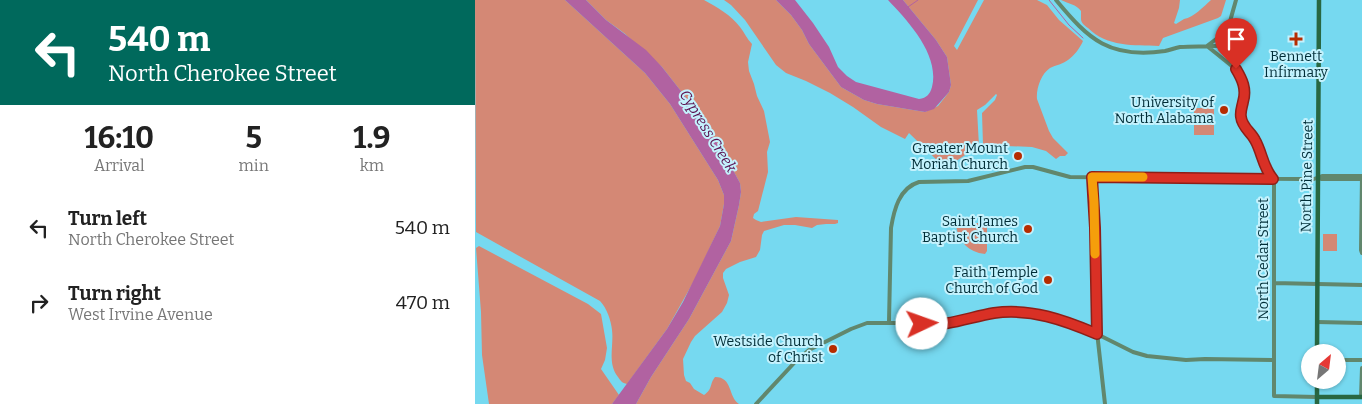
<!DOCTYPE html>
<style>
:root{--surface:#fff;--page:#f2f2f2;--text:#222;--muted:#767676}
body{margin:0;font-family:Bitter,serif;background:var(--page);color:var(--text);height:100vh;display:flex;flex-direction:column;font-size:19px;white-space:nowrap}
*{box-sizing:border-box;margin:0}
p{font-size:16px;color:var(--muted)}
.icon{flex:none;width:28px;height:28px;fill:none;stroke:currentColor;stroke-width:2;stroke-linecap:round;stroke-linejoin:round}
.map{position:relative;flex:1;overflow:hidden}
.side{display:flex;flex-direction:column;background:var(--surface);width:475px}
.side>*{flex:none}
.top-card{background:#00695c;color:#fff;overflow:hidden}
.needle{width:32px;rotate:28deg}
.fabs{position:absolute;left:826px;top:344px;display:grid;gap:10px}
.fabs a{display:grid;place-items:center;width:45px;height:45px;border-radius:50%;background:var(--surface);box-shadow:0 1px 4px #0004;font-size:25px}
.pin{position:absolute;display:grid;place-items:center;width:42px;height:42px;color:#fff;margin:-51px -21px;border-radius:50% 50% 50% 0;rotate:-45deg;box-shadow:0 0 5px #0007}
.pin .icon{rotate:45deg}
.me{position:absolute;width:55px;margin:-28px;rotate:87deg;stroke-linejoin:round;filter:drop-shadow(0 0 4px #0008)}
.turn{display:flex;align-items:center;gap:18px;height:105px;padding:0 25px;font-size:22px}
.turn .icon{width:65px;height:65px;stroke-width:2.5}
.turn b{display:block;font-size:35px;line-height:42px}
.eta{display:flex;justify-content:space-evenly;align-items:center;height:85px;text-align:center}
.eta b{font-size:30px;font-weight:700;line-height:35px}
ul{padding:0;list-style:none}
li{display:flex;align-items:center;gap:15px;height:75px;padding:0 25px}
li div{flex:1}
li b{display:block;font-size:19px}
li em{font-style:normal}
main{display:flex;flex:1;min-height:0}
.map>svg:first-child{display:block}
.green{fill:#d48875}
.water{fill:#b162a1}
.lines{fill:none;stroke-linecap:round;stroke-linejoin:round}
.stream{stroke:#b162a1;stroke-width:1}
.tertiary{stroke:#61876d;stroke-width:4}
.secondary{stroke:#286742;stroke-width:4.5}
.route-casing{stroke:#8d1f18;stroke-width:12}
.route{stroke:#d93025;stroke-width:9}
.slow{stroke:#f59e0b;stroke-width:9}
.poi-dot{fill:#b62c00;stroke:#c4f2fd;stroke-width:2}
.labels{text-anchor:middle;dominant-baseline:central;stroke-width:4;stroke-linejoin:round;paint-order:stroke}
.poi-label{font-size:14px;fill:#002d37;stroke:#c4f2fd;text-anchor:end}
.street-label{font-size:14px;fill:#002d37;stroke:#c4f2fd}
.water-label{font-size:15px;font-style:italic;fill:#5b1251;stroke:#c4f2fd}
</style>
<main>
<section class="side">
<div class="top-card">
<div class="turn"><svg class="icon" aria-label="left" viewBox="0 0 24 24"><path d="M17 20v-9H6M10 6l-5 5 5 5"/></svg><div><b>540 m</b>North Cherokee Street</div></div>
</div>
<div class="eta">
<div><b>16:10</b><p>Arrival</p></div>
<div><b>5</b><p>min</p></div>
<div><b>1.9</b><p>km</p></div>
</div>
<ul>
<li><svg class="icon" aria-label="left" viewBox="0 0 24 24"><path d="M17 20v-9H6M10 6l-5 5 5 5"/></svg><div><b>Turn left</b><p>North Cherokee Street</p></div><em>540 m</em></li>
<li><svg class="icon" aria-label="right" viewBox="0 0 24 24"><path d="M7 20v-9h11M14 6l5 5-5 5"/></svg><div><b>Turn right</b><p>West Irvine Avenue</p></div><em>470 m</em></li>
</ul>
</section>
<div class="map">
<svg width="887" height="404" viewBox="0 0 887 404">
<rect width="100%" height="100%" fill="#76d9f0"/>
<path class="green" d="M0,0h90l80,73 25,31 48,76 6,15v9l-4,22 -25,53 -28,50 -40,55c-5,-1 -6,-3 -9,-7 -11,-14 -4,-31 -6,-47 -1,-9 -5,-22 -12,-29l-124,-69z
M111,0h118c13,7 27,15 36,27 4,5 7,12 12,17l-4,18 1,9 5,13 3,12 7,15 6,31 -3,10 1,20 -10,39 -4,3 -1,4 3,2 5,2 35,-5 42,3v3l-3,1h-9l-9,1 -5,3 -17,-3h-11l-20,6 -2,4 -2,15 -4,7 -16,5 -14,7 -3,4v5l6,17 -2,8 -5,9 -27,24 -4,6 -8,17 1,16 2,6 4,2 4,6 10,6c9,-6 5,-10 11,-18 18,0 13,20 24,27h-103l15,-27 38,-58 42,-78 8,-36 2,-13 -1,-9 -13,-24 -12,-19 -31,-45 -22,-28 -38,-34 -18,-13z
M249,0h52l15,15 11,15 7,14 32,43 23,13 13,4 48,8 13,-6 11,-14 2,-7 -4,-28 -11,-17 -33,-40h75l-24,46 3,4 27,-50h53l10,5 12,15 24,21c-3,7 -9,15 -15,19 -5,4 -12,5 -18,8 -9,6 -14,21 -13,31l12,32 4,7 15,15 -3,3h-5l-4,3 -10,-8 -14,-4 -49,-2 -1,-32 13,-13 2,-5 -1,-1 -11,11 -8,5 2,36 -26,17 -11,2 -33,-32 -4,6 -24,-12 -28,-20 -23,-14 -24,-12 -20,-8 -10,-8 -31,-45 -14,-15z
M586,0h119l-1,8 -5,15 2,1 8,-5c10,-2 19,-12 27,-19h15l-5,16 -3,2 -55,20 -4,8c-25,-1 -52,1 -71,-18 -3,-2 -7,-5 -7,-9 0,-3 0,-5 0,-8 -5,-7 -12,-7 -20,-11z
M719,108h20v27h-20z
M483,223h27l2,2v26l-2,3c-17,-2 -26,-12 -29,-28z
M848,234h14v17h-14z
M4,246l109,58 13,10 6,34 -2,12 -4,9 18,26 -7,9h-123l-7,-49 -1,-43 -5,-64z"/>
<path class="water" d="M90,0h21l20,20 40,30 16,17 22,28 31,45 12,19 13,24 1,9 -2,13 -8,36 -42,78 -38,58 -15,27h-24l55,-75 16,-27 37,-76 4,-22v-9l-6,-15 -48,-76 -25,-31z
M301,0h19l18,23 16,24 9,20 9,9 9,6 63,17c8,-1 11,-5 13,-12 8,-32 -24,-66 -44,-87h15l33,40 11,17 4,28 -2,7 -15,17 -9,3 -48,-8 -13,-4 -23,-13 -32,-43 -7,-14 -11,-15z"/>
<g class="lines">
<path class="stream" d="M574,0l20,25 14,13
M433,7l10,-7"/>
<path class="tertiary" d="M581,0c33,40 54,59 109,51 5,-1 10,-3 15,-4 16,-1 31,0 47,-2
M761,0c-5,19 -14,40 -5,60 4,9 11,17 13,27 2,11 -5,20 -3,31 1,9 10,14 14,22 5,9 7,19 11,28 3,5 6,9 8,13v215l43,1
M753,30l-21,16 26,21
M887,176l-1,74 1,3
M617,177l3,51 1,95 9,81
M843,178l4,1h40
M799,283l88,2
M414,322l2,-94c3,-18 8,-40 28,-46l49,-1 57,-14h8l37,10 231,2h13l8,-3h40
M842,322l45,1
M862,360h25
M886,397l1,-29
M281,404l39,-42 14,-12 42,-21 16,-6h33l27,2 17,-1 49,-11 28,-2 17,3 47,15 12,5 36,18 14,4 39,4 19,-1 69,1"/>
<path class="secondary" d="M842,352l2,-352
M842,397h45
M842,404v-24"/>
</g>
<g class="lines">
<g class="route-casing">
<path id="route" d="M447,324c24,3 48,-7 72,-11 37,-5 70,7 103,21l-2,-106 -3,-51 181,2c-10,-11 -11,-27 -18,-39 -4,-8 -13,-13 -14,-23 -1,-5 1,-10 2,-15 4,-13 -1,-23 -7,-33"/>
</g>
<use href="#route" class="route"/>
<path class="slow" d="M620,254l-1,-52 -2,-25h51"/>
</g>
<g class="poi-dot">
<path d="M818.5 31.5h5v5h5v5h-5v5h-5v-5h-5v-5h5z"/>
<circle cx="749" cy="110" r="5"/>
<circle cx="543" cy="156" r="5"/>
<circle cx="553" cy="229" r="5"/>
<circle cx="573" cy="280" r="5"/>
<circle cx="358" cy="349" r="5"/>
</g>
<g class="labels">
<g class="poi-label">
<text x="821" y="56" text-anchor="middle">Bennett<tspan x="821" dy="16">Infirmary</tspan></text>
<text x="739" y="102">University of<tspan x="739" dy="16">North Alabama</tspan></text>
<text x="533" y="148">Greater Mount<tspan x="533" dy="16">Moriah Church</tspan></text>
<text x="543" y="221">Saint James<tspan x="543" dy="16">Baptist Church</tspan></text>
<text x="563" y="272">Faith Temple<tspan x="563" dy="16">Church of God</tspan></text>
<text x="348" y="341">Westside Church<tspan x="348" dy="16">of Christ</tspan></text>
</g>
<g class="street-label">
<text transform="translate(832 176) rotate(-89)">North Pine Street</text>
<text transform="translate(788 259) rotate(-90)">North Cedar Street</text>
</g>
<g class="water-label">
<text transform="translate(233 131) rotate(58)">Cypress Creek</text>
</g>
</g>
</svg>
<div class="fabs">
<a><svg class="needle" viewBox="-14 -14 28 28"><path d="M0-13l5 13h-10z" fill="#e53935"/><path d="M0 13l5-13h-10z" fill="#767676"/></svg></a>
</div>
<div class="pin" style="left:761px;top:69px;background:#d93025"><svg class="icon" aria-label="arrive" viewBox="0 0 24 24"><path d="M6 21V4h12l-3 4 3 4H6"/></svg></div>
<svg class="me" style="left:447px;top:324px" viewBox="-20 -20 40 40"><circle r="19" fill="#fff"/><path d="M0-13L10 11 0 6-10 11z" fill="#d93025"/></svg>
</div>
</main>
